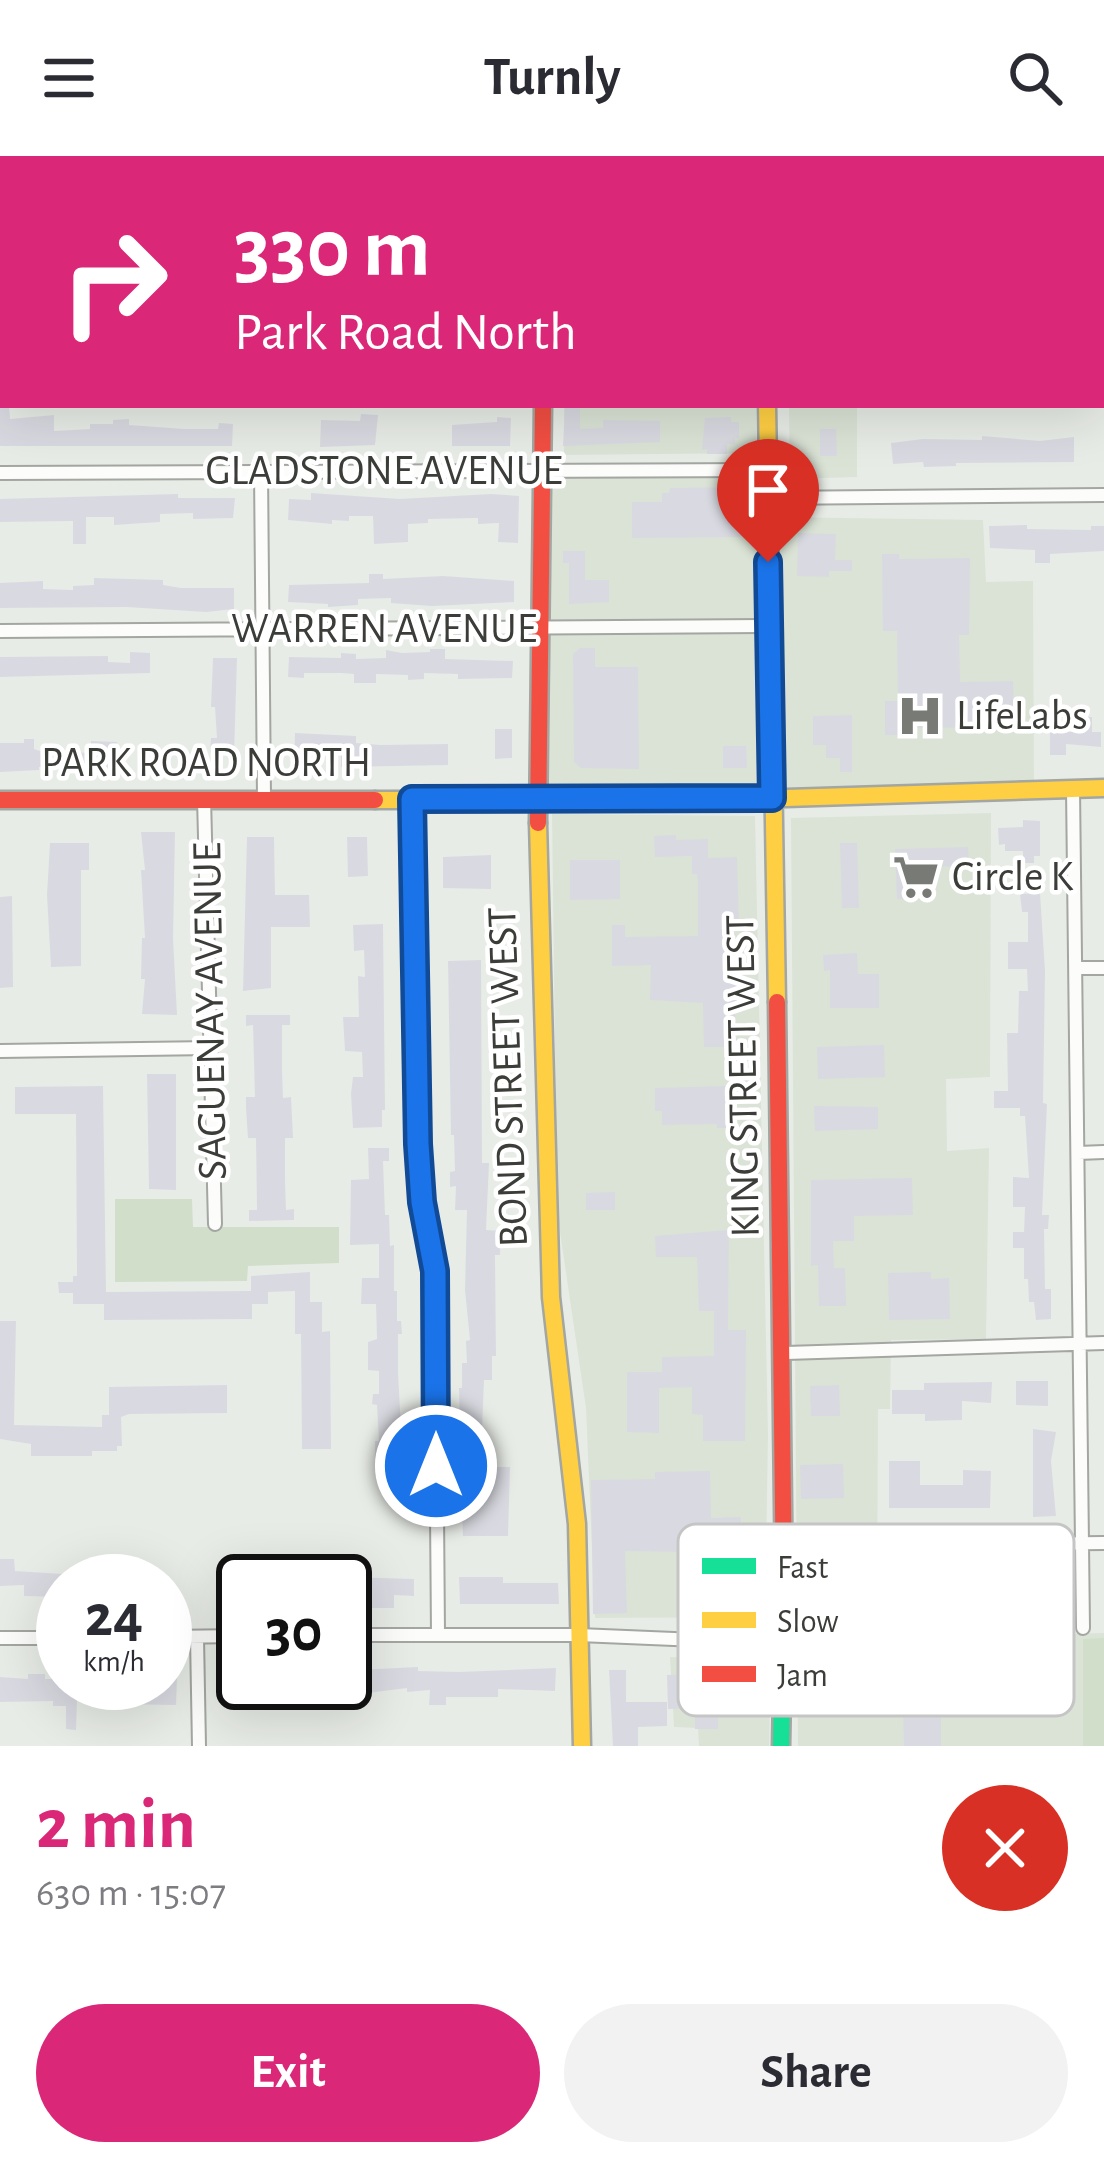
<!DOCTYPE html>
<meta charset="utf-8">
<style>
:root{--surface:#fff;--page:#f2f2f3;--text:#2b2b33;--muted:#7c7c81;--accent:#db2777}
body{margin:0;font-family:"Alegreya Sans",sans-serif;background:var(--page);color:var(--text);height:100vh;display:flex;flex-direction:column;font-size:45px;white-space:nowrap}
*{box-sizing:border-box;margin:0}
p{font-size:39px;color:var(--muted)}
.icon{flex:none;width:66px;height:66px;fill:none;stroke:currentColor;stroke-width:2;stroke-linecap:round;stroke-linejoin:round}
.map{position:relative;height:1590px;overflow:hidden}
.side{display:flex;flex-direction:column;background:var(--surface);flex:1}
.side>*{flex:none}
.banner{position:absolute;left:0px;top:0px;width:1104px;height:252px;box-shadow:0 12px 48px #0002;background:#db2777;color:#fff;overflow:hidden}
.speed{position:absolute;left:36px;top:1398px;display:flex;gap:24px;font-size:60px;font-weight:700;text-align:center}
.speed>*{display:grid;place-content:center;width:156px;height:156px;border-radius:50%;background:var(--surface);box-shadow:0 12px 48px #0002;line-height:1}
.speed small{font-size:30px;font-weight:400}
.speed .limit{border:6px solid #111;border-radius:18px;background:#fff;color:#111}
.pin{position:absolute;display:grid;place-items:center;width:102px;height:102px;color:#fff;margin:-123px -51px;border-radius:50% 50% 50% 0;rotate:-45deg;box-shadow:0 0 12px #0007}
.pin .icon{rotate:45deg}
.me{position:absolute;width:132px;margin:-66px;rotate:0deg;stroke-linejoin:round;filter:drop-shadow(0 0 9px #0008)}
.turn{display:flex;align-items:center;gap:42px;height:252px;padding:0 36px;font-size:54px}
.turn .icon{width:156px;height:156px;stroke-width:2.5}
.turn b{display:block;font-size:84px;line-height:102px}
.round{display:grid;place-items:center;flex:none;width:126px;height:126px;border-radius:63px;background:var(--page)}
.overview{display:flex;align-items:center;justify-content:space-between;height:204px;padding:0 36px}
h1{font-size:72px;font-weight:700;line-height:90px;color:var(--accent)}
.action{display:flex;gap:24px;margin-top:auto;padding:24px 36px}
.action a{flex:1;height:138px;border-radius:72px;background:var(--accent);color:#fff;font-size:48px;font-weight:700;line-height:138px;text-align:center}
.action a+a{background:var(--page);color:var(--text)}
header{display:flex;justify-content:space-between;align-items:center;height:156px;padding:0 36px;background:var(--surface);font-size:54px;font-weight:700}
.map>svg:first-child{display:block}
.built{fill:#dbe3d6}
.green{fill:#d1deca}
.building{fill:#d9dae1}
.lines{fill:none;stroke-linecap:round;stroke-linejoin:round}
.street-casing{stroke:#a3a6a1;stroke-width:16}
.fast-casing{stroke:#a3a6a1;stroke-width:21}
.slow-casing{stroke:#a3a6a1;stroke-width:21}
.jam-casing{stroke:#a3a6a1;stroke-width:21}
.street{stroke:#fcfcfb;stroke-width:12}
.fast{stroke:#16e098;stroke-width:16}
.slow{stroke:#ffcf43;stroke-width:16}
.jam{stroke:#f24e42;stroke-width:16}
.route-casing{stroke:#114b97;stroke-width:30}
.route{stroke:#1a73e8;stroke-width:21}
.labels{text-anchor:middle;dominant-baseline:central;stroke-width:9;stroke-linejoin:round;paint-order:stroke}
.street-label{font-size:42px;fill:#3b3d39;stroke:#fff}
.poi-label{font-size:42px;fill:#3b3d39;stroke:#fff;text-anchor:start}
.key{fill:#fff;stroke:#c4c5c4;stroke-width:3}
.key-label{font-size:33px;fill:#3b3d39}
</style>
<header><svg class="icon" aria-label="menu" viewBox="0 0 24 24"><path d="M4 6h16M4 12h16M4 18h16"/></svg>Turnly<svg class="icon" aria-label="search" viewBox="0 0 24 24"><circle cx="10" cy="10" r="6"/><path d="M15 15l6 6"/></svg></header>
<div class="map">
<svg width="1104" height="1590" viewBox="0 0 1104 1590">
<rect width="100%" height="100%" fill="#e8ece6"/>
<path class="built" d="M783,0h321v41l-3,-38z
M564,249h192l1,48 -193,2z
M789,249h68v72l-67,2z
M549,310l225,1 1,50 208,3 3,62 47,-1 1,204 -489,6 6,-168z
M991,657l-1,264 -44,2 1,72 42,-3 -3,191 -95,1 -1,69h-12l-1,230 227,-6v113h-306l-7,-928z
M552,658l203,2 13,618 -3,183 -170,1 -9,-210 -29,-196z
M670,1501l101,3 -2,86h-70l-1,-18 -24,-1z"/>
<path class="green" d="M0,0h238v3h-235l-3,71z
M115,1043h77l1,28h146v36l-91,3 -1,15 -132,1z
M1104,1482v108h-21v-107z"/>
<path class="building" d="M0,243l3,6h6l1,14 44,-4v16l36,-2v-5h23v-4l16,-1v6l55,4h34l1,-6 14,1 -1,22h-232z
M565,252h15v21l23,-1v-8l57,1v21l-97,4z
M361,258l17,1 -3,30 -55,2 1,-27 39,1z
M497,261l14,1 -1,28h-58v-21l45,-3z
M731,261v5h8v16h-4v6h-8v10h-20v-5l-5,1 3,-32z
M820,273h16l1,27h-17z
M982,280l58,5 34,-4v25l-118,1v3l-32,1 -1,-5 -30,2 -2,-21 32,-4 59,1z
M741,331l7,7v36l-8,7 -108,1v-36h30v-9h7l1,-5z
M311,337l89,6 91,-5 28,2 -1,47 -20,-1 1,-19 -21,1v-6l-50,1v4l-20,1v18l-34,2 -1,-28h-24v5l-17,-1v4l-44,-4 1,-21 22,1z
M178,338v4h57l-2,20 -40,1v-6l-33,1v8l-46,3v-8h-28v27h-13v-23l-73,1v-23z
M1027,369v4l64,1v-4h13v25l-54,3v9h-15v-13l-45,-2 -1,-22z
M798,377l38,1 -1,26h17v11h-23v6l-32,-1z
M563,395h22v29h24v22l-40,2v-41h-6z
M882,398h17v5l71,-1 -1,77h-10l1,47 53,-1 1,46 -99,1v7h-30v-34h13l-1,-70h-14z
M369,418h14v5l60,-3 71,5v21l-82,4 -41,-3v-5l-33,1v6l-30,2v-3l-40,-2 1,-17 80,-2z
M94,422l69,2v5l18,3h53v21l-28,3 -80,-5 -126,1v-25l43,-2v8l30,1v-4l21,-1z
M580,492h15v19h43l1,102 -58,-1 -7,-6 -1,-108z
M430,493h15v10l68,2 -1,17 -54,1v-5l-34,-1v6l-16,1v-5l-32,-1v9h-22v-9l-13,-1h-37v5l-16,-1 1,-20 52,1v-5l15,1v5l30,-1v-8l16,3 28,-1z
M130,496l20,1v20l-150,4v-20l108,-1v6l22,1z
M213,502h24l-3,97 -24,-2 1,-15h6l-2,-31h-4z
M852,559v57h-12v-14h-14v-13h-13v-29z
M1082,561h10v15h9v15l-35,-3v11h-16v-23h26l6,-3z
M495,573h17v29l-17,1z
M295,577l61,3v7l24,2 68,-1v21l-107,2v-12h-30v12h-17z
M24,583h10v10l6,2 51,2v-12l26,1v28l-78,-3v3l-39,2v-29h24z
M723,590h23l1,22h-24z
M1023,664l17,1v35h-6v7h-11v-12h-18v-7l-6,1 -1,-17 25,-1z
M141,676h34l-2,107 4,76 -35,-1 3,-35h-4l1,-41h3l-4,-68h4z
M676,679v5l32,-1v19l29,-1 2,68h-10l1,47h10l-1,31h-4v35h-4v9h-27l-1,-44 -53,-3 1,-35 -39,1v-41h13v12l73,-1v-53l-1,-9h-5v-18l-37,1 -1,-21z
M247,681h27l1,58h34l1,32h-39v61l-28,3z
M347,681h20l1,39 -20,1z
M50,687h39v27h-8v96l-30,1 -4,-72z
M840,687h17l2,65h-17z
M968,691l1,19 -51,1 1,31 -22,1 -2,-50z
M491,699v34l-48,-1v-31z
M570,704h50v39l-50,1z
M1040,737l5,78 -2,132 4,1 -5,111h7l-1,14h-4l1,60h6v30l-15,1 -2,-18h-5l-1,-23h-4v-31h-11v-16h11l1,-25h-12v-30l16,1 -4,-62h-5v-8h-26v-17h14l-1,-58h11l1,-42h9l-1,-22h-19v-27h20v-30h-6l-2,-18z
M12,740l1,91 -13,1v-91z
M383,768l2,186h-3v17l-29,1 -2,-34 2,-17h10l-1,-25 -17,-1 -2,-34h16l-1,-41 7,1 -1,-27 -10,1 -1,-26z
M857,797l1,21h21v34h-49v-38l-6,1 -1,-16z
M481,804l1,203h7l-3,67 15,1 -1,24h-5l1,101h-4v24h-8l-2,49 -22,1 -1,-42h3v-25h5l-1,-22 4,-1 -5,-50 2,-80h-12l1,-24 -6,1v-15l5,-1 -1,-36h-3l-3,-174z
M246,859h44v10h-8v44l1,29 8,-1 2,41h-8v44l1,28 8,-1v11l-45,1v-11h8l-1,-72h-8l-2,-30v-11h9l-2,-72 -7,1z
M884,889l1,32 -67,2 -1,-32z
M147,918h29v116l-27,-1z
M103,930l3,206 145,-1v-15l59,-4v30h12v30l8,-1 1,118h-29l-1,-115h-6v-43l-27,1v12h-16v15l-148,1v-16h-31v-11h-14l-1,-11h15v-6h4l-1,-162h-61v-27z
M726,930l1,42h-10v-4l-55,1v-14h-7v-23z
M814,950l64,1v22l-63,2z
M368,992h21v13h-6l2,54h4l1,31 4,-1v46h3v30h4l1,13h-4v39l3,55h-7l-1,30 -18,-1v-16h4l-2,-36 -5,-1 1,-10h6v-23l-11,-1v-28l9,-3 -1,-35h-15l1,-26h17v-34l-29,1 1,-65 18,-1z
M912,1022l1,37 -59,1v25h-21l1,27h11l1,38h-27l-1,-41 -7,1v-86z
M615,1036v18h-29v-17z
M729,1074l-1,100h18l-1,111h-42v-26l-11,-1v-27l-33,1v45l-32,-1v-60h35v-15l52,-1v-45h-15l-2,-54h-41l-1,-21z
M931,1116v7l18,-1 1,41 -61,1 -1,-47z
M0,1165h16l-2,104 88,2v-12h7v-28l118,-2v28l-98,1 -8,3 1,29h-5v5h-25v5h-61v-12l-31,-5z
M1016,1225h32v25l-32,-1z
M992,1226l-1,21 -29,-2v19l-37,1v-7h-33v-24h32v-7z
M839,1229l1,31h-29l-1,-30z
M1033,1273l23,3 -5,29 5,55 -23,1z
M889,1305h31v24h43v-15l28,1 -1,37h-101z
M843,1308l1,34 -43,1 -1,-34z
M460,1311h50l-2,69h-45z
M710,1315l1,47 30,-1 -1,28h-51l1,7 -65,-1 2,62 -34,1 -2,-134 64,-1v-7z
M0,1403h14l1,12 48,3v23l-39,-1v-11l-24,1z
M348,1421l66,2v17l-20,-1v13h-45z
M459,1421h44v6h55l1,21h-99z
M418,1511v4l41,1 97,-4 -1,23 -57,-2v8h-52v8h-17l1,-15 -23,2v-4l-55,7h-68v-12h61v-6h12l-1,-7z
M609,1514h17v32h41v24l-29,1v19h-25z
M28,1518h17v5h18v4h102v-6l12,1 -1,27 -71,-1v-6l-28,2 -1,30 -10,-1v-23h-13v-5l-53,1v-25l28,2z
M692,1518v12h26v43h-23v-21l-27,1 -1,-34z
M903,1552h38v38h-37z"/>
<g class="lines">
<g class="street-casing">
<path id="street" d="M1101,121h3
M0,128h3
M261,316l3,326
M0,317l767,-3
M767,342l337,-3
M0,475l768,-5
M1073,633l10,839
M204,642l11,426
M412,643l6,345 4,58 13,69 3,363
M1077,812h27
M0,895l211,-3
M1078,997l26,-1
M786,1197l318,-10
M781,1391l323,-4
M345,1479h234l166,7 39,7
M165,1481l78,-1
M197,1481l2,109
M0,1482h63"/>
</g>
<g class="fast-casing">
<path id="fast" d="M764,0v3
M781,1590l3,-157"/>
</g>
<g class="slow-casing">
<path id="slow" d="M767,249l10,597
M375,644l380,-1 349,-11
M538,667l13,474 26,227 5,222"/>
</g>
<g class="jam-casing">
<path id="jam" d="M548,0v3
M0,644h375
M538,667l5,-418
M777,846l7,587"/>
</g>
<use href="#street" class="street"/>
<use href="#fast" class="fast"/>
<use href="#slow" class="slow"/>
<use href="#jam" class="jam"/>
</g>
<g class="lines">
<g class="route-casing">
<path id="route" d="M436,1310l-1,-195 -13,-69 -4,-58 -6,-345 360,-1 -4,-236"/>
</g>
<use href="#route" class="route"/>
</g>
<defs>
<g id="hospital-bare" transform="scale(3.6)"><path d="M-5-5h3v3.5h4V-5h3V5h-3V1.5h-4V5h-3Z" fill="#787a76" stroke="#fff" stroke-width="2.5" paint-order="stroke"/></g>
<g id="supermarket-bare" transform="scale(3.6)"><path d="M-6-5.5h2.5l.6 2H6L4.5 2H-2.5L-4.4-4H-6ZM-1.5 3.2a1.3 1.3 0 1 0 .1 0ZM3 3.2a1.3 1.3 0 1 0 .1 0Z" fill="#787a76" stroke="#fff" stroke-width="2.5" paint-order="stroke"/></g>
</defs>
<g fill-rule="evenodd">
<use href="#hospital-bare" x="920" y="560"/>
<use href="#supermarket-bare" x="916" y="721"/>
</g>
<g class="labels">
<g class="street-label">
<text x="384" y="315">GLADSTONE AVENUE</text>
<text x="384" y="473">WARREN AVENUE</text>
<text x="206" y="607">PARK ROAD NORTH</text>
<text transform="translate(210 855) rotate(-91)">SAGUENAY AVENUE</text>
<text transform="translate(743 920) rotate(-91)">KING STREET WEST</text>
<text transform="translate(508 921) rotate(-92)">BOND STREET WEST</text>
</g>
<g class="poi-label">
<text x="956" y="560">LifeLabs</text>
<text x="952" y="721">Circle K</text>
</g>
</g>
<rect x="678" y="1368" width="396" height="192" rx="18" class="key"/>
<rect x="702" y="1402" width="54" height="16" fill="#16e098"/>
<rect x="702" y="1456" width="54" height="16" fill="#ffcf43"/>
<rect x="702" y="1510" width="54" height="16" fill="#f24e42"/>
<g class="key-label">
<text x="777" y="1422">Fast</text>
<text x="777" y="1476">Slow</text>
<text x="777" y="1530">Jam</text>
</g>
</svg>
<div class="speed"><div>24<small>km/h</small></div><div class="limit">30</div></div>
<div class="pin" style="left:768px;top:406px;background:#d93025"><svg class="icon" aria-label="arrive" viewBox="0 0 24 24"><path d="M6 21V4h12l-3 4 3 4H6"/></svg></div>
<svg class="me" style="left:436px;top:1310px" viewBox="-20 -20 40 40"><circle r="17" fill="#1a73e8" stroke="#fff" stroke-width="3"/><path d="M0-11L8 9 0 5-8 9z" fill="#fff"/></svg>
<div class="banner">
<div class="turn"><svg class="icon" aria-label="right" viewBox="0 0 24 24"><path d="M7 20v-9h11M14 6l5 5-5 5"/></svg><div><b>330 m</b>Park Road North</div></div>
</div>
</div>
<section class="side">
<div class="overview"><div><h1>2 min</h1><p>630 m · 15:07</p></div><a class="round" style="background:#d93025;color:#fff"><svg class="icon" aria-label="close" viewBox="0 0 24 24"><path d="M6 6l12 12M18 6L6 18"/></svg></a></div>
<div class="action"><a>Exit</a><a>Share</a></div>
</section>
